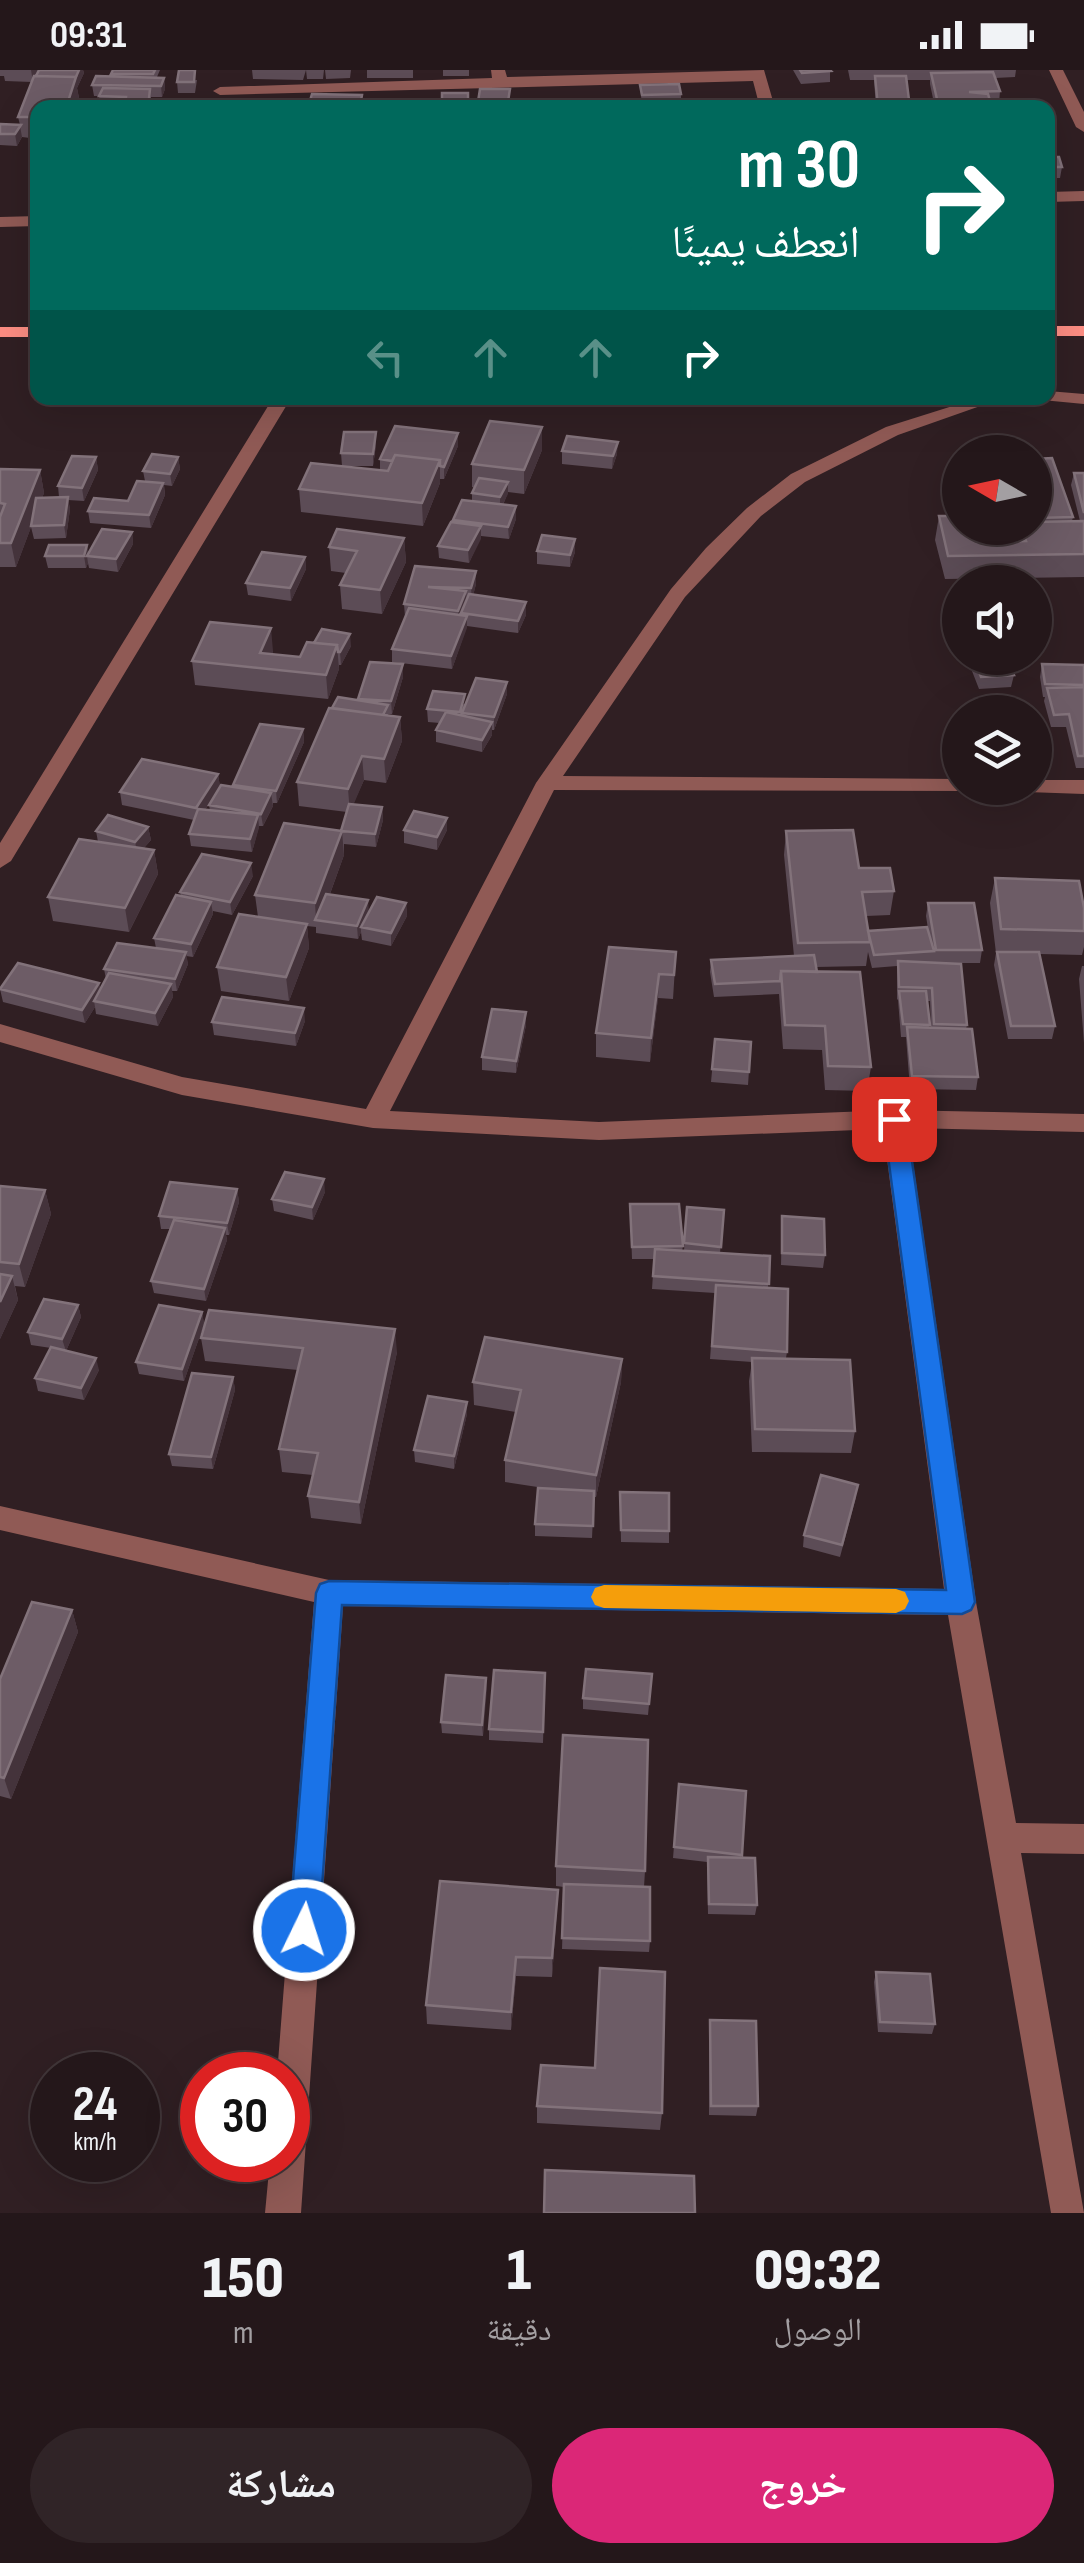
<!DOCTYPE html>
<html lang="ar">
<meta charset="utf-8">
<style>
:root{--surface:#24171a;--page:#302427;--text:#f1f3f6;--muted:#a39fa2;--line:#413639;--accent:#db2777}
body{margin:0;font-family:"Sofia Sans Condensed","Noto Naskh Arabic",sans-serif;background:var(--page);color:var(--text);direction:rtl;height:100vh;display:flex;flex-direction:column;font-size:38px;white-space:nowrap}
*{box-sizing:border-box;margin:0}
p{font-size:32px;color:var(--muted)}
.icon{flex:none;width:55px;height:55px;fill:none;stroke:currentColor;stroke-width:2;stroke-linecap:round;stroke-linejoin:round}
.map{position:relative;height:2143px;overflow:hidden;direction:ltr}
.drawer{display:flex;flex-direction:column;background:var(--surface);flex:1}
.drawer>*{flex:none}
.guide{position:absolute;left:30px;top:30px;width:1025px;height:305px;border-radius:20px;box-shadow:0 10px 40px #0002,0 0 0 2px var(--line);direction:rtl;background:#00695c;color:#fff;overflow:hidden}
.needle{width:65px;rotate:279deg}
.tools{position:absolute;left:942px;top:365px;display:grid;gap:20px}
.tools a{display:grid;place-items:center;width:110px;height:110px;border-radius:50%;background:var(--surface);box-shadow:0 10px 40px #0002,0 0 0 2px var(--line);font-size:50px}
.speed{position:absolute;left:30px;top:1982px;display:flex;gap:20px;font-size:50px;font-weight:700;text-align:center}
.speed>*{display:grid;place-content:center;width:130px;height:130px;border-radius:50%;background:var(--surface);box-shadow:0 10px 40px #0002,0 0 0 2px var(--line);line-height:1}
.speed small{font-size:25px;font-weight:400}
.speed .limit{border:15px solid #d22;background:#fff;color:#111}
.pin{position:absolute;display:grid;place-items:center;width:85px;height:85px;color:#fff;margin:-42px;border-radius:20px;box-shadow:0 5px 15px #0006}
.me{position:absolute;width:110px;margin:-55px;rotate:4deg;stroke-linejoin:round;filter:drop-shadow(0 0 8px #0008)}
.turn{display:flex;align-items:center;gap:35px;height:210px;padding:0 30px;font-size:45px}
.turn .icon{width:130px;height:130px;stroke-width:2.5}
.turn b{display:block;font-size:70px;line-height:85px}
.lanes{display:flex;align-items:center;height:95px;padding:0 30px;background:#0003;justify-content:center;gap:50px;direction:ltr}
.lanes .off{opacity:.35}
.eta{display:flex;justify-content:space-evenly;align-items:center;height:170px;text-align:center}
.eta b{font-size:60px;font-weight:800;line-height:70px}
.action{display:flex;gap:20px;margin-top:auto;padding:20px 30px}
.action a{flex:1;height:115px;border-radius:60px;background:var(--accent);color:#fff;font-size:40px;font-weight:800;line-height:115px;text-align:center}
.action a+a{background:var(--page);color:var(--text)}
.status{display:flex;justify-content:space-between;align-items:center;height:70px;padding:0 50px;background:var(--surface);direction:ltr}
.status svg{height:28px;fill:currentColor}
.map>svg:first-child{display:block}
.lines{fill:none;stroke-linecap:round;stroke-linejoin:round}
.minor{fill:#905a55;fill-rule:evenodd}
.major{fill:#fc8d83;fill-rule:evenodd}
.wall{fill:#5c4c56;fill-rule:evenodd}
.shaded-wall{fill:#44333b}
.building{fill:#6d5c66;stroke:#82727a;stroke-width:2.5}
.route{fill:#1a73e8;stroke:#114b97;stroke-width:2.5}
.slow{fill:#f59e0b}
</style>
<div class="status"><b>09:31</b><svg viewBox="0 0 49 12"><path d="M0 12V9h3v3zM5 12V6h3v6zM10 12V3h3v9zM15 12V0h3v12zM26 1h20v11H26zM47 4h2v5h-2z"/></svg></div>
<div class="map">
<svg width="1084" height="2143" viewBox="0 0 1084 2143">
<rect width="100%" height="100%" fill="#301f23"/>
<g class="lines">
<path class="minor" d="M491,0h14l2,7 257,-7 11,38h-15l-7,-27 -533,14 -7,-4 7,-4 272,-9z
M1049,0h14l21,42v20l-8,-5z
M1084,121v10l-36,1v-10z
M38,146v10l-38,1v-10z
M1048,321l36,3v10l-42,-4 6,-2z
M273,328h18l-280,463 -11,7v-25z
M978,328h25l-105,37 -93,47 -44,34 -76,81 -122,179 397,3v9h10l-2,3 -414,-1 -164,321 209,11 295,-12 190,4v18l-176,-4 68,474 40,221 68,1v30l-63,-1 63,360h-33l-103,-598 -605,-9 -42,607h-36l5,-53h18v-85h-11l37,-473 -314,-72v-24l329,74 615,9 -61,-460 -284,11 -226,-12 -191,-33 -182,-53v-18l182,53 184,32 170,-326 135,-194 35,-41 41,-40 44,-34 95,-47z
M1035,710h49v14l-57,-2 -2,-4h10z"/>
<path class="major" d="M1048,256h36v10h-36z
M0,257h38v10h-38z"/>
</g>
<path class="wall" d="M0,0h83l1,3 -7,15 2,10 -41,10v31l-16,-2 -5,9 -17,-1v-21l20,1 -2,-8 14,-35 -27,-1 -1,-5h-4z
M113,0h47l-3,7 7,1 1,11 -3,8h-11v11h-50l-2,-12h-5l-2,-11 20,-9z
M252,0h54l-3,10 -50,-1z
M306,0h18l-1,9h-16z
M325,0h26l-1,8 -24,1z
M367,0h46v8h-46z
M443,0h26v6h-26z
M793,0h37v12l-29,2z
M848,0h168l-1,7 -20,1 5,13 -1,12h-8l1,5h-57l-5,-24v-4h-24l4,28h-34l-2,-28h-24z
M197,10l-2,13h-17l-1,-11z
M640,15l41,9v11l-39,1z
M362,25l1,13h-54v-4z
M1048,87l14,10 -2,11h-12z
M458,363v13l-14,33h-4v4l-17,43 -122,-14 -2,-23 81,-19v-11z
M376,375l-3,21h-31l-1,-13z
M542,380l-18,44 -16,-2 -5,13 13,1v13l-7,20 -28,-3 -12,27 -30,-5 -1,-12 15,-26 19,-19v-8l3,-5 -3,-1v-23z
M562,381l55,3 -5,15 -50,-5z
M96,387l2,13 -14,31 -16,-1 2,9 -4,29 -32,1 -3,-12 -15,40h-16v-98l40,1 4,23 -2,5 17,-1 -1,-11z
M178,387l2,12 -8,17 -8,-1 1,10 -14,33 -61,-5 -2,-12 40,-10 17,-20 -2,-10z
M1035,389l38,58 -1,4h8l-9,-36 3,-12h10v104l-139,2 -10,-39 4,-24 38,26 29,-1 -5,-13h34z
M132,462l1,12 -15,28 -29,-4 -1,-5 -2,5h-38l-3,-12 42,-11 1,8z
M404,468l2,24 -24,52 -40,-5 -2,-24 6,-12 -15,-2 -2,-24z
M575,469v13l-5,15 -33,-3v-13z
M305,487l1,12 -15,32 -43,-6 -2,-12z
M476,501v13l-3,11 53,7v13l-8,18 -51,-7 -15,43 -60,-7v-13l13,-32 -1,-13z
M351,576l-10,19h-2v4l-11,30 -133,-14 -3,-24 81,-10 -1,3 28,3z
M974,588l40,17 -3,12 -32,2 -7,-18z
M1042,594l42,1v103h-8l-10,-41h-15l-7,-26 1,-4h-2l-3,-20z
M403,607l-11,37h-4v2l12,1 2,24 -16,42 -22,-3 -11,24 29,3 1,13 -7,27 -32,-3v11l-14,39 39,17 37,-8 1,13 -16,30 -29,-6 -1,-8 -3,7 -42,-6v-6l-9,-1 2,22 -20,53 -68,-10 -4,-24 41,-50 -3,-22 87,-64 5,-19 -48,-6 -2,-24 35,-74 27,-8 -1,-1z
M507,612v12l-13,36h-2v5l-10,17 -46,-10v-12l4,-7 -12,-1 -1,-13 38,-5z
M303,659l1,13 -27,61h-4v3l-10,20h-4l-7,26 -61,-6 -2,-12 5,-14 -72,-15 -2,-13 98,-18 2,13 -15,23 5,1 -1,-6z
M1035,671l6,14 -3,13h-3z
M148,757l3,13 -8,9 11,1 4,24 -29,58 -76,-11 -5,-24 50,-55 -2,-11z
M404,760h43l-10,20 -33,-7z
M786,761l73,37 35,23 -4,24 -24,1 2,16 60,-3 -2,-13 2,-13 54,47 -2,13h-39l26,62 -1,4 12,48 -2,13 -66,-1 -4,-52h-5l-3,-37 -1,-1v-33l-25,2 -4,-16 -2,14 -50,1 1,5 54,95 -4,24 -42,-1 -3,-40 -39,-1 -4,-55 -65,3 -4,-25 1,-12 83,-4 -10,-101zM927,931h3l1,27h-2z
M253,806l-21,39 -19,-4v3l-20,43 -7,-1 2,8 -11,27h-5l1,6 -15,29 -62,-12 -1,-7 -10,16 -82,-21 -3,-13 99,-6 1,6 6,-10 -2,-10 52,-21 -2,-10 27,-42 -1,-4z
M995,808l89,30v39l-2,8 -42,-1 15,72 -3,13h-44l-14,-74 2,-12 -6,-50z
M676,882l-3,47 -15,-1 -8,64 -54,-5v-24z
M1082,896h2v77l-5,-64z
M305,951l-9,25 -82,-11 -2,-13z
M526,955l-10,48 -34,-3v-13z
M715,969l36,3 -3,43 -37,-3z
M0,1116l45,4 6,24 -26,73 -10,-1 3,14 -18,39z
M237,1119l2,13 -10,33h-3l1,5 -21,61 -52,-8 -3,-12 19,-52h-9l-2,-13z
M325,1122l-12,28 -39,-9 -2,-12z
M630,1134l53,42 -1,5h2l3,-44 37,3 -4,43 50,3 -2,32 19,64 -1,6 69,73 -4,22 -99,-1 -3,-71 3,-19 -42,-3 5,-66 -63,-4 2,-30h-22z
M782,1146l43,39 -2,13 -42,-3z
M78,1235l3,12 -15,34 33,19 -15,30 -46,-9 -3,-13 16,-30 -20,-3 -3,-13z
M202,1242l2,12 -20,57 -45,-7 -3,-12z
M201,1268l196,14 -36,172 -50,-6 -3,-22 5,-21 -31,-3 -3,-23 19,-79 -93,-9z
M622,1289l-1,23 -25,115h-2l-2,41 -57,-2v-12l9,-36 -39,-6v-22l11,-48 -42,-7 -1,-23z
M233,1307l2,13 -22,79 -41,-3 -3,-12z
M467,1332v12l-13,55 -39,-7 -1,-12z
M620,1422l49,39v12l-48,-1z
M856,1427l-16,60 -37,-10 1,-12z
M72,1540l6,22 -67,167 -11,-3v-117z
M545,1603l-2,70 -54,-3v-11z
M652,1604l-4,41 -65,-6v-11z
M486,1608l-3,58 -41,-3 -1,-11z
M679,1714l67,7 -5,67 16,47 -2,10 -47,-1 -1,-52 -34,-4z
M556,1796l89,5 -1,16 6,54 -1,11 -87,-3 2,-62 -8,-1z
M557,1839l-5,68 -36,-1 -5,54 -84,-6 -1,-19z
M876,1902l59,52 -3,10 -54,-2 -4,-50z
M710,1950l48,86 -2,10 -47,-1v-85z
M537,2036l125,7 -2,17 -123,-7z"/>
<path class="shaded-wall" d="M31,0h9l-7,12z
M79,0h4l1,3 -7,15 2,10 -3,10h-10z
M164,8l1,11 -3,8 -1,-11z
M20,56l2,11 -5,9 -2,-12z
M542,357v23l-18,44v-24z
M376,362v13l-3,21v-12z
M458,363v13l-14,33v-12z
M618,372l-1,12 -5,15 1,-13z
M96,387l2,13 -14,31 -2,-13z
M178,387l2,12 -8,17 -2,-12z
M440,390v23l-17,43 -1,-23z
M40,400l4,23 -28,74 -5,-24z
M508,412v12l-8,16v-13z
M163,413l2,12 -14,33 -2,-13z
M68,427l2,12 -4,29 -2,-13z
M516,436v13l-7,20 -1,-12z
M481,456v13l-12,24 -1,-13z
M132,462l1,12 -15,28 -2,-13z
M404,468l2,24 -24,52 -2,-24z
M575,469v13l-5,15v-12z
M87,475l2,11h-2l1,7 -2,5 -2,-12z
M305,487l1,12 -15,32 -1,-13z
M476,501v13l-4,17 -1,-13z
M466,521l1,13 -6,9 -2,11 -1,-13z
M526,532v13l-8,18v-12z
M467,546v12l-15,41 -1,-13z
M271,558l2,23 -7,18 -6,-16z
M350,564l1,12 -10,19 -1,-13z
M337,575l2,24 -11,30 -2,-24z
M403,594v13l-11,37 -1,-13z
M507,612v12l-13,36v-13z
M400,647l2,24 -16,42 -2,-24z
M492,652v13l-10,17v-12z
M303,659l1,13 -27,61 -1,-12z
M362,686l2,24 -14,33 -2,-24z
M218,704l2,13 -22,34 -2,-13z
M271,723l2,13 -10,20 -2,-12z
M382,737l1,13 -7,27 -1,-13z
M258,745l1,13 -7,24 -2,-13z
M447,748v12l-10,20v-13z
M148,757l3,13 -13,15 -3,-13z
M342,761l2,24 -24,66 -4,-1 -1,-17z
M154,780l4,24 -29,58 -4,-24z
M251,793l2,13 -21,39 -2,-13z
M368,830l1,13 -8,14v5l-3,7 -1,-13z
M211,832l2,12 -20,43 -2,-13z
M406,833l1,13 -16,30v-13z
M307,854l2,24 -20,53 -3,-24z
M186,882l2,12 -11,27 -2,-12z
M659,904l-1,24 -8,64 1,-24z
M99,913l3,13 -8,5 1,6 -10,16 -3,-13z
M171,914l2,13 -15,29 -3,-13z
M304,938l1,13 -9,25 -1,-13z
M526,942v13l-10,48v-12z
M324,1109l1,13 -12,28 -1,-13z
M237,1119l2,13 -10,33 -2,-12z
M45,1120l6,24 -26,73 -6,-23z
M225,1158l2,12 -21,61 -2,-12z
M12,1206l6,24 -18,39v-37z
M78,1235l3,12 -15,34 -4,-12z
M202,1242l2,12 -20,57 -2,-12z
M395,1259l2,23 -36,172 -2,-22z
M96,1288l3,12 -15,30 -3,-12z
M622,1289l-1,23 -25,115v-22z
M233,1307l2,13 -22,79 -2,-12z
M467,1332v12l-13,55v-13z
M72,1540l6,22 -67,167 -7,-21z
M486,1608l1,11 -4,47 -1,-11z
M558,1820l-1,19 -5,68v-19z
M516,1887v19l-5,54v-18z"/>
<path class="building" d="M39,0h40l-4,9 1,-2 -40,-1z
M113,0h42l-2,4h-42z
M179,0h16l-1,12h-17z
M800,0h30l1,1 -29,2z
M993,2l7,19 -31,1 19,2 4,14h-53l-8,-35z
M34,6l42,1 -10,31h-28v9h-20z
M96,6l68,2 -3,8 -69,-1z
M875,6h31l4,32 -32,-1z
M679,14l2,10 -39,1 -2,-10z
M103,18l47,1 -2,19h-24l2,-11 -27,-1z
M480,19h30l-3,19h-30z
M442,23h26v15h-26z
M312,24l50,1 -2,11 -51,-2z
M532,34h24l1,4h-25z
M0,54l21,1 -6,9h-15z
M1048,87h11l3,10h-14z
M490,351l52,6 -18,43 -52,-6z
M395,356l63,7 -14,34 -4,-1v-6l-45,-5 -3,6 -12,-2z
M344,362h32l-3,22 -32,-1z
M567,366l51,6 -5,14 -51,-5z
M152,384l26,3 -8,17 -27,-3z
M395,385l45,5 -18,43 -123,-14 12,-26 77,8z
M72,386l24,1 -14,31 -24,-2z
M1052,388l21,59 -38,1v-59z
M0,399l40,1 -29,73h-11v-26l5,-13 -5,-1z
M1074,403h10v40z
M479,408l29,4 -8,15 -28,-4z
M137,411l26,2 -14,32 -61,-4 6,-13 34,3z
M68,427l-4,28 -33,1 5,-28z
M462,430l54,6 -8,21 -55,-7z
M939,446h21v12h13l4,14 49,-1 -5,-13h14v-6l49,-1v33l-136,2z
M451,452l30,4 -13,24 -30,-4z
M102,459l30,3 -16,27 -29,-3z
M337,459l67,9 -24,52 -40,-5 17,-34 -28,-4z
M542,465l33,4 -5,16 -33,-4z
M49,475h38l-3,11h-39z
M262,482l43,5 -15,31 -44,-5z
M415,496l61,5 -5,17 -43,-1 38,4 -8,20 -54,-7z
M469,524l57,8 -8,19 -57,-8z
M409,538l58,8 -16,40 -59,-7z
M210,552l61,6 -11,25 40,4 7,-15 30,3 -11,30 -134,-14z
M322,559l28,5 -10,18h-2l-1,-7 -23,-2z
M974,588h33l7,17 -33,2z
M370,592l33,2 -12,37 -33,-2z
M1042,594l42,1v20l-39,-1z
M476,608l31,4 -13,35 -32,-4z
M1084,617v69h-6l-9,-42 -15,1 -7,-27z
M433,621l32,3 -5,18 -33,-3z
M338,627l50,8 -5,10 -51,-7z
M329,638l71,9 -16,42 -22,-3 -14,33 -51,-7z
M446,642l46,10 -10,18 -46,-10z
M260,654l43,5 -27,62 -43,-6z
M1035,671l6,14h-6z
M142,689l76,15 -22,34 -76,-16z
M221,715l50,8 -10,21 -52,-9z
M349,734l33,3 -7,27 -34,-3z
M198,739l60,6 -8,24 -61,-5z
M414,741l33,7 -10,19 -33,-7z
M108,745l40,12 -13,15 -39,-11z
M284,753l58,8 -27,72 -60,-8z
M853,760l6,38h31l4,23 -32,1 8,50 -72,1 -12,-112z
M79,769l75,11 -29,58 -77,-11z
M202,784l49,9 -21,39 -50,-10z
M995,808l84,3 5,27v23l-83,-2z
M326,824l42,6 -11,26 -42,-6z
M176,825l35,7 -20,42 -37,-6z
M377,827l29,6 -15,30 -30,-6z
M928,833h46l8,47h-46z
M239,844l68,10 -21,53 -69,-10z
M927,857l7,24 -60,4 -6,-24z
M117,873l69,9 -11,27 -71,-10z
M609,877l67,5 -2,23 -15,-1 -8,64 -55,-5z
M997,882h42l16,74h-44z
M814,885l3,17 -36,-1 -1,10 -65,3 -4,-24z
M898,891l63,3 6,61 -33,-1 -2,-36 -33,-1z
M18,893l81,20 -17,27 -82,-21z
M781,901l79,1 11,95 -43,-1 -3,-40 -40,-1z
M109,903l62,11 -16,29 -61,-12z
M899,921h27l4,34 -27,-1z
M222,927l82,11 -9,25 -83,-11z
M492,939l34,3 -10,49 -34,-4z
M907,957l65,2 6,48 -66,-1z
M715,969l36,3 -2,30 -37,-3z
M285,1102l39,7 -12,28 -40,-8z
M170,1112l67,7 -10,34 -68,-7z
M0,1116l45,4 -26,74 -19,-2z
M630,1134h49l4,42 -51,1z
M687,1137l37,3 -3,37 -37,-4z
M782,1146l42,3 1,36 -43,-2z
M174,1150l51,8 -21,61 -53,-8z
M655,1179l115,7 -1,28 -116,-8z
M0,1204l12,2 -12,26z
M716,1215l72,4 -1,63 -75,-6z
M44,1229l34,6 -16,34 -34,-7z
M159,1235l43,7 -20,57 -46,-7z
M209,1240l186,19 -36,173 -51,-6 10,-43 -39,-4 24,-101 -102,-10z
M485,1267l137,22 -26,116 -91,-15 16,-70 -48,-8z
M51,1277l45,11 -15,30 -46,-10z
M752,1288l98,2 5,71 -100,-2z
M192,1303l41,4 -22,80 -42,-3z
M428,1326l39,6 -13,54 -40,-6z
M821,1405l37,10 -16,60 -38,-10z
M538,1418l56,3 -1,35 -58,-2z
M620,1422l49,1v38l-48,-1z
M32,1532l40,8 -68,168 -4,-1v-98z
M586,1599l66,5 -3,30 -66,-6z
M494,1600l51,3 -2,59 -54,-3z
M446,1605l40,3 -4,47 -41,-3z
M563,1665l85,5 -3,131 -89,-5z
M679,1714l67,7 -4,64 -68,-8z
M708,1787l47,1 2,47 -48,-1z
M440,1811l118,9 -6,68 -36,-1 -5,55 -85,-7z
M564,1814l86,3v54l-88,-3z
M600,1898l65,4 -3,141 -125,-7 4,-41 54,3z
M876,1902l54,2 5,50 -55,-2z
M710,1950l46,1 2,85h-47z
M545,2100l149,6 1,37h-151z"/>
<path class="route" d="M894,1041l12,8 69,483 -4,8 -9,4 -620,-9 -23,325 -4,10 -11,4 -10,-4 -5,-10 27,-337 4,-9 9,-3 617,9 -63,-471z"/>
<path class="slow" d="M604,1515l292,4 9,3 4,9 -4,8 -9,4 -292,-5 -9,-3 -4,-8 4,-9z"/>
</svg>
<div class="tools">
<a><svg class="needle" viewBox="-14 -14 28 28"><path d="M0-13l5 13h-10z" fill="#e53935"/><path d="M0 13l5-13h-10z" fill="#a39fa2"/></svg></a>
<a><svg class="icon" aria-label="sound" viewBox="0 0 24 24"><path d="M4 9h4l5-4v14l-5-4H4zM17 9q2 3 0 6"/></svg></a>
<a><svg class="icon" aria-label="layers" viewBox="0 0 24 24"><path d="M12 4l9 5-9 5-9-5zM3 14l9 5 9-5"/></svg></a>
</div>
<div class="speed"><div>24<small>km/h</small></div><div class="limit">30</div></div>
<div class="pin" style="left:894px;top:1049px;background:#d93025"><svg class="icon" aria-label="arrive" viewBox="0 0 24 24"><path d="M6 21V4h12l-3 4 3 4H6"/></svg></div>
<svg class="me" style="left:304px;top:1860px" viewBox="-20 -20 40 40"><circle r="17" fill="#1a73e8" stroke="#fff" stroke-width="3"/><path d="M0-11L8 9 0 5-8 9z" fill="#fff"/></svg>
<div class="guide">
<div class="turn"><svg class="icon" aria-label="right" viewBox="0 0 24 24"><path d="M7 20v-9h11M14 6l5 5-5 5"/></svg><div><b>30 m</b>انعطف يمينًا</div></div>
<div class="lanes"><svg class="icon off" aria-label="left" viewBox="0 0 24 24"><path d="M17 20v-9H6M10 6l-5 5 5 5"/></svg><svg class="icon off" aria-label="ahead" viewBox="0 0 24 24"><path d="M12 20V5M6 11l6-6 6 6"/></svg><svg class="icon off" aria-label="ahead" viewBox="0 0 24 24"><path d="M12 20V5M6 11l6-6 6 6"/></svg><svg class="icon" aria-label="right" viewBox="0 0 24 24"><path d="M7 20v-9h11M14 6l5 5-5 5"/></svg></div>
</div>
</div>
<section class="drawer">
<div class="eta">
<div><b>09:32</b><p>الوصول</p></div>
<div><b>1</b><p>دقيقة</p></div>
<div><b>150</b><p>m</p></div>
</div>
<div class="action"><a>خروج</a><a>مشاركة</a></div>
</section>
